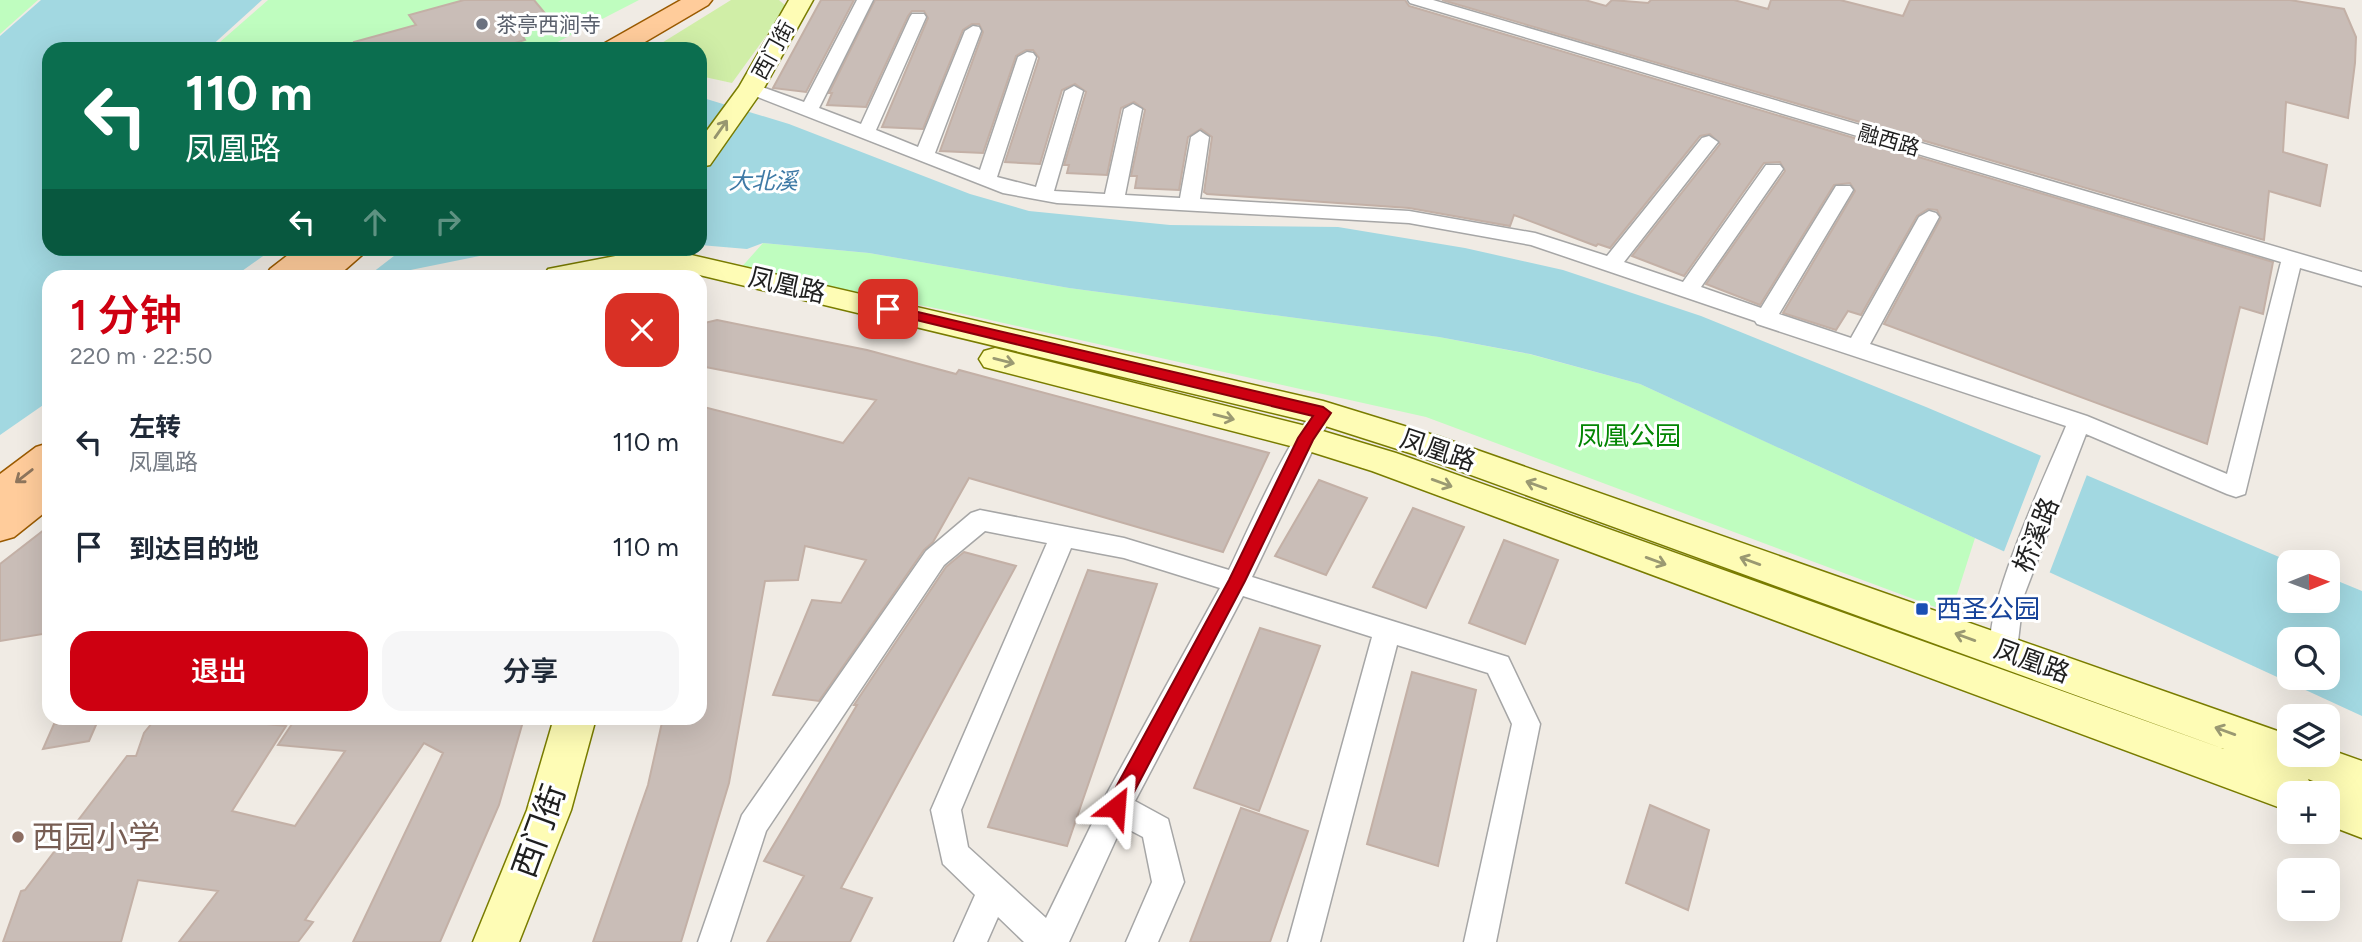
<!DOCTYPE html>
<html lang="zh">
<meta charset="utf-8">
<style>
:root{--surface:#fff;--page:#f6f6f7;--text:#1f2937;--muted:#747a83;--accent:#ce0011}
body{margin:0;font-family:Figtree,"Noto Sans SC",sans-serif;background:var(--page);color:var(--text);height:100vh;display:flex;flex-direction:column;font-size:26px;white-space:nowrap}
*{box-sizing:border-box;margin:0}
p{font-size:23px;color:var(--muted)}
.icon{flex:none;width:38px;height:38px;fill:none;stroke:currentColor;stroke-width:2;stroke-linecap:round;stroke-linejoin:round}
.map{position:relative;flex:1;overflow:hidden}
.drawer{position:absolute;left:42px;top:270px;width:665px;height:455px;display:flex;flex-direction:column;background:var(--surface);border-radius:21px;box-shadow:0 7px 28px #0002}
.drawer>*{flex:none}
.top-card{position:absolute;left:42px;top:42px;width:665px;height:214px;border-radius:21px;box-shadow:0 7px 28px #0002;background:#0b6e4f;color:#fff;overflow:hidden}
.needle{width:46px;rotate:89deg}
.tools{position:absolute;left:2277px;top:550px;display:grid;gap:14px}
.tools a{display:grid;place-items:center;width:63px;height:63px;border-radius:14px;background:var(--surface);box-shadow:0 7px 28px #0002;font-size:35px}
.pin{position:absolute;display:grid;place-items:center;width:60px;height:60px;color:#fff;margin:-30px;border-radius:14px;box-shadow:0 4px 10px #0006}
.me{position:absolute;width:77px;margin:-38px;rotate:28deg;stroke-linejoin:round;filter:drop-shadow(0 0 5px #0008)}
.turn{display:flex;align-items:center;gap:24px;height:147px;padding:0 28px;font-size:32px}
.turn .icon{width:91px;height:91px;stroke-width:2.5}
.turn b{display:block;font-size:49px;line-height:60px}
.lanes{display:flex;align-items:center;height:66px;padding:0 28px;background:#0003;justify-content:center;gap:35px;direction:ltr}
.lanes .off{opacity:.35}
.round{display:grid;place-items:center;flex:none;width:74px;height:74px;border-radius:21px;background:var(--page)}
.head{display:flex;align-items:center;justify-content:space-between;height:119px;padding:0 28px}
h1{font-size:42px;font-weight:600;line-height:52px;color:var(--accent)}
.cta{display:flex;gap:14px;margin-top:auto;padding:14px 28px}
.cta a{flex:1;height:80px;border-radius:21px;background:var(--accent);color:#fff;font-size:28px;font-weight:600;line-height:80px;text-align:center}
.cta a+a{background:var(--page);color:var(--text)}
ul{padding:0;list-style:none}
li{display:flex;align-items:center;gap:21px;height:105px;padding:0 28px}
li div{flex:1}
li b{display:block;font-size:26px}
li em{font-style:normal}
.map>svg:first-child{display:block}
.grass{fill:#d0eea7}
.park{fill:#bffdbf}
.water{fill:#a2d8e1;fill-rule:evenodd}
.pier{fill:#f0ebe4}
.building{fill:#c9bdb7;stroke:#c3b0a6;stroke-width:2}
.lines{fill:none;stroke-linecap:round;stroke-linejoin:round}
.street-casing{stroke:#a6a6a6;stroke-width:3}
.secondary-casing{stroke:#797c00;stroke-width:3}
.primary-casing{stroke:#9a5a00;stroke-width:3}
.street{fill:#fff;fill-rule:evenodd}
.secondary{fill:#fefcb5;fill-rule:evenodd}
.primary{fill:#ffcc9b;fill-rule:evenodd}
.oneway{stroke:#9a9972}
.oneway2{stroke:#8f765d}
.route{fill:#ce0011;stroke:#86000b;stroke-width:2}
.worship-dot{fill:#6b7280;stroke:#fff;stroke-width:2.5}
.transit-dot{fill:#1a4fb4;stroke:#fff;stroke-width:2.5}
.education-dot{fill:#8d6e63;stroke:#fff;stroke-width:2.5}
.labels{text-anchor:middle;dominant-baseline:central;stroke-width:6;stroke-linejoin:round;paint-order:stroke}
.far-worship-label{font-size:21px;fill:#5b616d;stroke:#fff;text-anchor:start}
.far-street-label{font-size:21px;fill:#1f1f1f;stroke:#fff}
.far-water-label{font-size:23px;font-style:italic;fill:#3f7aa6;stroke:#fff}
.street-label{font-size:26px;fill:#1f1f1f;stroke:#fff}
.park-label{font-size:26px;fill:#048604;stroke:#fff}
.transit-label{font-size:26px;fill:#164399;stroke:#fff;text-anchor:start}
.near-street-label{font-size:32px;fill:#1f1f1f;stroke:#fff}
.near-education-label{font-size:32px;fill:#785e54;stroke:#fff;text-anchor:start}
</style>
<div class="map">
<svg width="2362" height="942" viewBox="0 0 2362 942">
<rect width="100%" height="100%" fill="#f0ebe4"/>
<path class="grass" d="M731,0h48l8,7 -55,76 -32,-7v-27h-48z"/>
<path class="park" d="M0,0h38l-38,34z
M268,0h371l-95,49h-332z
M763,243l106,10 200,35 370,49 90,17 111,30 335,154 -24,75 -525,-196 -476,-106 -211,-41z"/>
<path class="water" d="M41,0h221l-54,49h-159v199l465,1 -133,27h-332v125l-49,34v-399z
M700,97l89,27 181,70 59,17 141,14 168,2 127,21 98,22 138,46 225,91 365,155 -2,38h39v-23l34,14v125l-722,-332 -110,-30 -91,-17 -370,-49 -200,-35 -106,-10 -16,6 -47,-4zM2289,639h39v38h-39z"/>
<path class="pier" d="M273,249h130l-35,27h-133z
M2042,453l46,19 -39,102 -46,-20z"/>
<path class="building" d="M464,0h70l19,23 -33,9 5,8 -30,9h-140l-1,-7 62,-17 -7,-10z
M821,0h33l-48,92 -33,-4z
M875,0h530l4,6 864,256 -10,52 -23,-7 -33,137 -323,-120 57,-106 -4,-8 -9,-1 -11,7 -56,99 -13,-4 -12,19 -53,-17 72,-122 -5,-8 -16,2 -74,120 -54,-21 79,-113 -5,-9 -16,1 -80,113 -52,-20 88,-112 -10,-10 -10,2 -90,112 -12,-4 -2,2 -82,-31 -4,11 -101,-18 -202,-14 -3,-2 8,-55 -11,-8 -13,8 -9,53 -44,-2 2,-12h-6l14,-66 -11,-8 -13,6 -14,67 -40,-2 2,-8h-5l22,-73 -11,-8 -13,6 -22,74 -35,-2 34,-104 -6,-8h-7l-10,6 -33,97 -43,-2 43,-119 -4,-8h-7l-9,6 -40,99 -41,-2 46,-109 -4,-7h-12l-4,5 -42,91 -39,-2 5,-12h-3z
M1442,0h143l21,6 6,-6 36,3 3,-3h83l34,9 3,-9h69l63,16 7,-16h380l54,9 12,28 -1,26 -7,55 -62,-16 -3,50 44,13 -7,41 -51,-15 -5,49z
M717,320l150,30 89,24 3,-4 310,83 -46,99 -254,-74 -36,64 -9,8 -105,151 -46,-6 39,-95 29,3 25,-43 -61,-14 -7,34 -33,1 -36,202 -48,159h-88l55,-157 15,-67h37v-312l143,37 33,-43 -176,-34v-42z
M1319,480l48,18 -41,77 -51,-19z
M1413,508l51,19 -38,81 -53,-21z
M49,526v107l-49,8v-77z
M1504,540l54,20 -33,84 -56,-21z
M964,552l52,14 -175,322 31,10 -22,44h-83l37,-66 -40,-15 93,-156h-3l92,-138z
M1088,570l69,14 -90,262 -79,-19z
M1260,628l60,18 -61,165 -65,-23z
M1412,672l64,18 -38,176 -71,-22z
M99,718l-10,23 -46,8 11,-25z
M156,718h51l79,8 -54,85 63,15 50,-75 -67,-6 18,-27h228l-25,87 -59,137h-87l90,-189 -19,-10 -119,177 8,2 -15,20h-119l39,-51 -80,-11 -17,62h-118l18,-51 4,-1 102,-134h9l8,-23z
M1650,805l59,25 -21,80 -62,-27z
M1241,808l67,23 -38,111h-80z"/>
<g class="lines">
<g class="street-casing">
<path id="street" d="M857,0h16l-54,108 42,16 49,-107 2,-3h12l2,3 -50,113 42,17 47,-116 8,-5 6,1 2,4 -46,122 45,17 38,-113 9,-5 6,1 3,4 -39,120 39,10 29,-96 9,-5 9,5 -29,100 51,3 19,-85 9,-5 9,5 -17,86 55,3 11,-61 9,-6 9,6 -9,62 209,12 126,22 72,23 95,-118 7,-2 9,6 -94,120 59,20 83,-117h14l3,4 -82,118 60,21 75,-122h14l3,4 -74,124 72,24 68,-121 10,-6 7,2 3,4 -69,127 217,72 140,58 54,-212 -871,-259 -2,-3h25l929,272v14l-62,-18 -55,226 -9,3 -9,-3 -141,-60 -63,164 -6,52 -4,8 -10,3 -10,-3c-18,-35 56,-190 73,-232l-309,-102 -2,-3 -224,-76 -122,-22 -352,-20 -54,-10 -258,-101 -3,-4 3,-4 6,-1 53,19z
M1323,405l8,2 4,6 -18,28 -65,136 256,80 32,67 -44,218h-32l48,-218 -24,-51 -91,-28 -77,297h-32l84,-305 -129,-41 -108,205 33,18 16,63 -26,60h-32l26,-60 -9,-45 -21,-11 -53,116h-45l-26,-25 -11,25h-33l21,-47 -32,-31 -12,-54 116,-267 -62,-12 -41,34 -178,266 -36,111h-32l44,-127 184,-264 45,-38 9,-3 144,28 105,32c14,-29 70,-158 94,-165zM1071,548l53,10 96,30 -115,209 -59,121 -78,-71 -7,-37z"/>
</g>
<g class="secondary-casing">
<path id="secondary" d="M789,0h24l-49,88 -54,77 -10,2v-27l39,-53z
M631,253l56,1 636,147 117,36 849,298v19h39v-5l34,12v77l-34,-13v-32h-39v18l-917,-340 -70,-22 -318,-82 -5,-8 5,-8 11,-3 311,78 90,27 828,296 -808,-294 -97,-31 -632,-152 -56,-1 -27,5h-60l4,-7zM2308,779l18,7 -12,5z
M554,718h42l-25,92 -52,132h-46l54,-132z"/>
</g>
<g class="primary-casing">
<path id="primary" d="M681,0h31l-4,5 -75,44h-32l4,-6z
M297,248h73l-32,28h-72l4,-7z
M49,443v66l-35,28 -14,4v-67l36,-27z"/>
</g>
<use href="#street" class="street"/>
<use href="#secondary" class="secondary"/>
<use href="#primary" class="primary"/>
</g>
<defs><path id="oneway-shaft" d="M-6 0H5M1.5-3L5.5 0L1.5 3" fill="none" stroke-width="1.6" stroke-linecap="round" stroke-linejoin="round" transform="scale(1.75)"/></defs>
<g class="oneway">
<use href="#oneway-shaft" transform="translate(721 129) rotate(-55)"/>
<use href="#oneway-shaft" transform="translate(1004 361) rotate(14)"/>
<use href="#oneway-shaft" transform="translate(1224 417) rotate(14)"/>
<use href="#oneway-shaft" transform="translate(1442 483) rotate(20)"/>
<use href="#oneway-shaft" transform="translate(1536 485) rotate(-160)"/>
<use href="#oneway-shaft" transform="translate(1656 561) rotate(20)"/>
<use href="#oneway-shaft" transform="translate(1750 561) rotate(-160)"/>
<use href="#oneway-shaft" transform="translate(1965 637) rotate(-160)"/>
<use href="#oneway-shaft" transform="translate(2225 731) rotate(-160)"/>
</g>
<use class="oneway2" href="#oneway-shaft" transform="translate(24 476) rotate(142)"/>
<path class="route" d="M888,305l435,102 8,6 -18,27 -68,141 -122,232 -7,3 -7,-3 -3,-6 3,-7 120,-220 69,-142 15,-22 -430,-104v-6z"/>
<circle class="worship-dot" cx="482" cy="24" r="7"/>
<rect class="transit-dot" x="1915" y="602" width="14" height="14" rx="3.5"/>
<circle class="education-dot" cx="18" cy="837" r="7"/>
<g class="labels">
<g class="far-worship-label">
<text x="496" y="24">茶亭西涧寺</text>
</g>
<g class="far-street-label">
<text transform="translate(773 50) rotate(-61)">西门街</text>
<text transform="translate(1889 140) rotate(16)">融西路</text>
</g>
<g class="far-water-label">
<text x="763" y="181">大北溪</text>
</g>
<g class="street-label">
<text transform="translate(787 285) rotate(13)">凤凰路</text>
<text transform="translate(1438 450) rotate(19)">凤凰路</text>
<text transform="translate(2036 535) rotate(-68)">桥溪路</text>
<text transform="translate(2032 661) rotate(20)">凤凰路</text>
</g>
<g class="park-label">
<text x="1629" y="436">凤凰公园</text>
</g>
<g class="transit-label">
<text x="1936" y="609">西圣公园</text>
</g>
<g class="near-street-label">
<text transform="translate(539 831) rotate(-70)">西门街</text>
</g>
<g class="near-education-label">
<text x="32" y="837">西园小学</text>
</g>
</g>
</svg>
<div class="tools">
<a><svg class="needle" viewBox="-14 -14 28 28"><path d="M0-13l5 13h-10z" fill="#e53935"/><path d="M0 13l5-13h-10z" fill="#747a83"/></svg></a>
<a><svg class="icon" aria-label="search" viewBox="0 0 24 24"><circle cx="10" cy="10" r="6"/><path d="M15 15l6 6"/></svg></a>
<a><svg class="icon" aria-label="layers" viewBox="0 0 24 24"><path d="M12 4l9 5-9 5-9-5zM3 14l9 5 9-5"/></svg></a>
<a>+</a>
<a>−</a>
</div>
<div class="pin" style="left:888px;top:309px;background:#d93025"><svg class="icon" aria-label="arrive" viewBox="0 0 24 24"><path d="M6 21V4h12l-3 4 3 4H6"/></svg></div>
<svg class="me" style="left:1116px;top:807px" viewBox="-20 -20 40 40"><path d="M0-17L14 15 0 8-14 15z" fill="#ce0011" stroke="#fff" stroke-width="4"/></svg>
<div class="top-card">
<div class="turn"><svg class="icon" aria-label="left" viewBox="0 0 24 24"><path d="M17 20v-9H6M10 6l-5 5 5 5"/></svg><div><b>110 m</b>凤凰路</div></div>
<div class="lanes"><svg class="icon" aria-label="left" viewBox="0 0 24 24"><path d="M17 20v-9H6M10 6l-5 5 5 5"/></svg><svg class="icon off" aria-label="ahead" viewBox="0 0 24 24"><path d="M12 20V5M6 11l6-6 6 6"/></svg><svg class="icon off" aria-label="right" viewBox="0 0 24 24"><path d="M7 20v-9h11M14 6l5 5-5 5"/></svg></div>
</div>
<section class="drawer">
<div class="head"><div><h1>1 分钟</h1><p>220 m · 22:50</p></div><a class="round" style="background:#d93025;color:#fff"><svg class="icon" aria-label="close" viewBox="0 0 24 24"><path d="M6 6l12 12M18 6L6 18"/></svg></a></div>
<ul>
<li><svg class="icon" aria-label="left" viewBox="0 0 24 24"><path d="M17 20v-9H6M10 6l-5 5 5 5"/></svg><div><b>左转</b><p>凤凰路</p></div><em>110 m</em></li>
<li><svg class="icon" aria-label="arrive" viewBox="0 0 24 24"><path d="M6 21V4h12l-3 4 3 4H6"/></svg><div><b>到达目的地</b></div><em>110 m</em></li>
</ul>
<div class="cta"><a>退出</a><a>分享</a></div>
</section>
</div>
